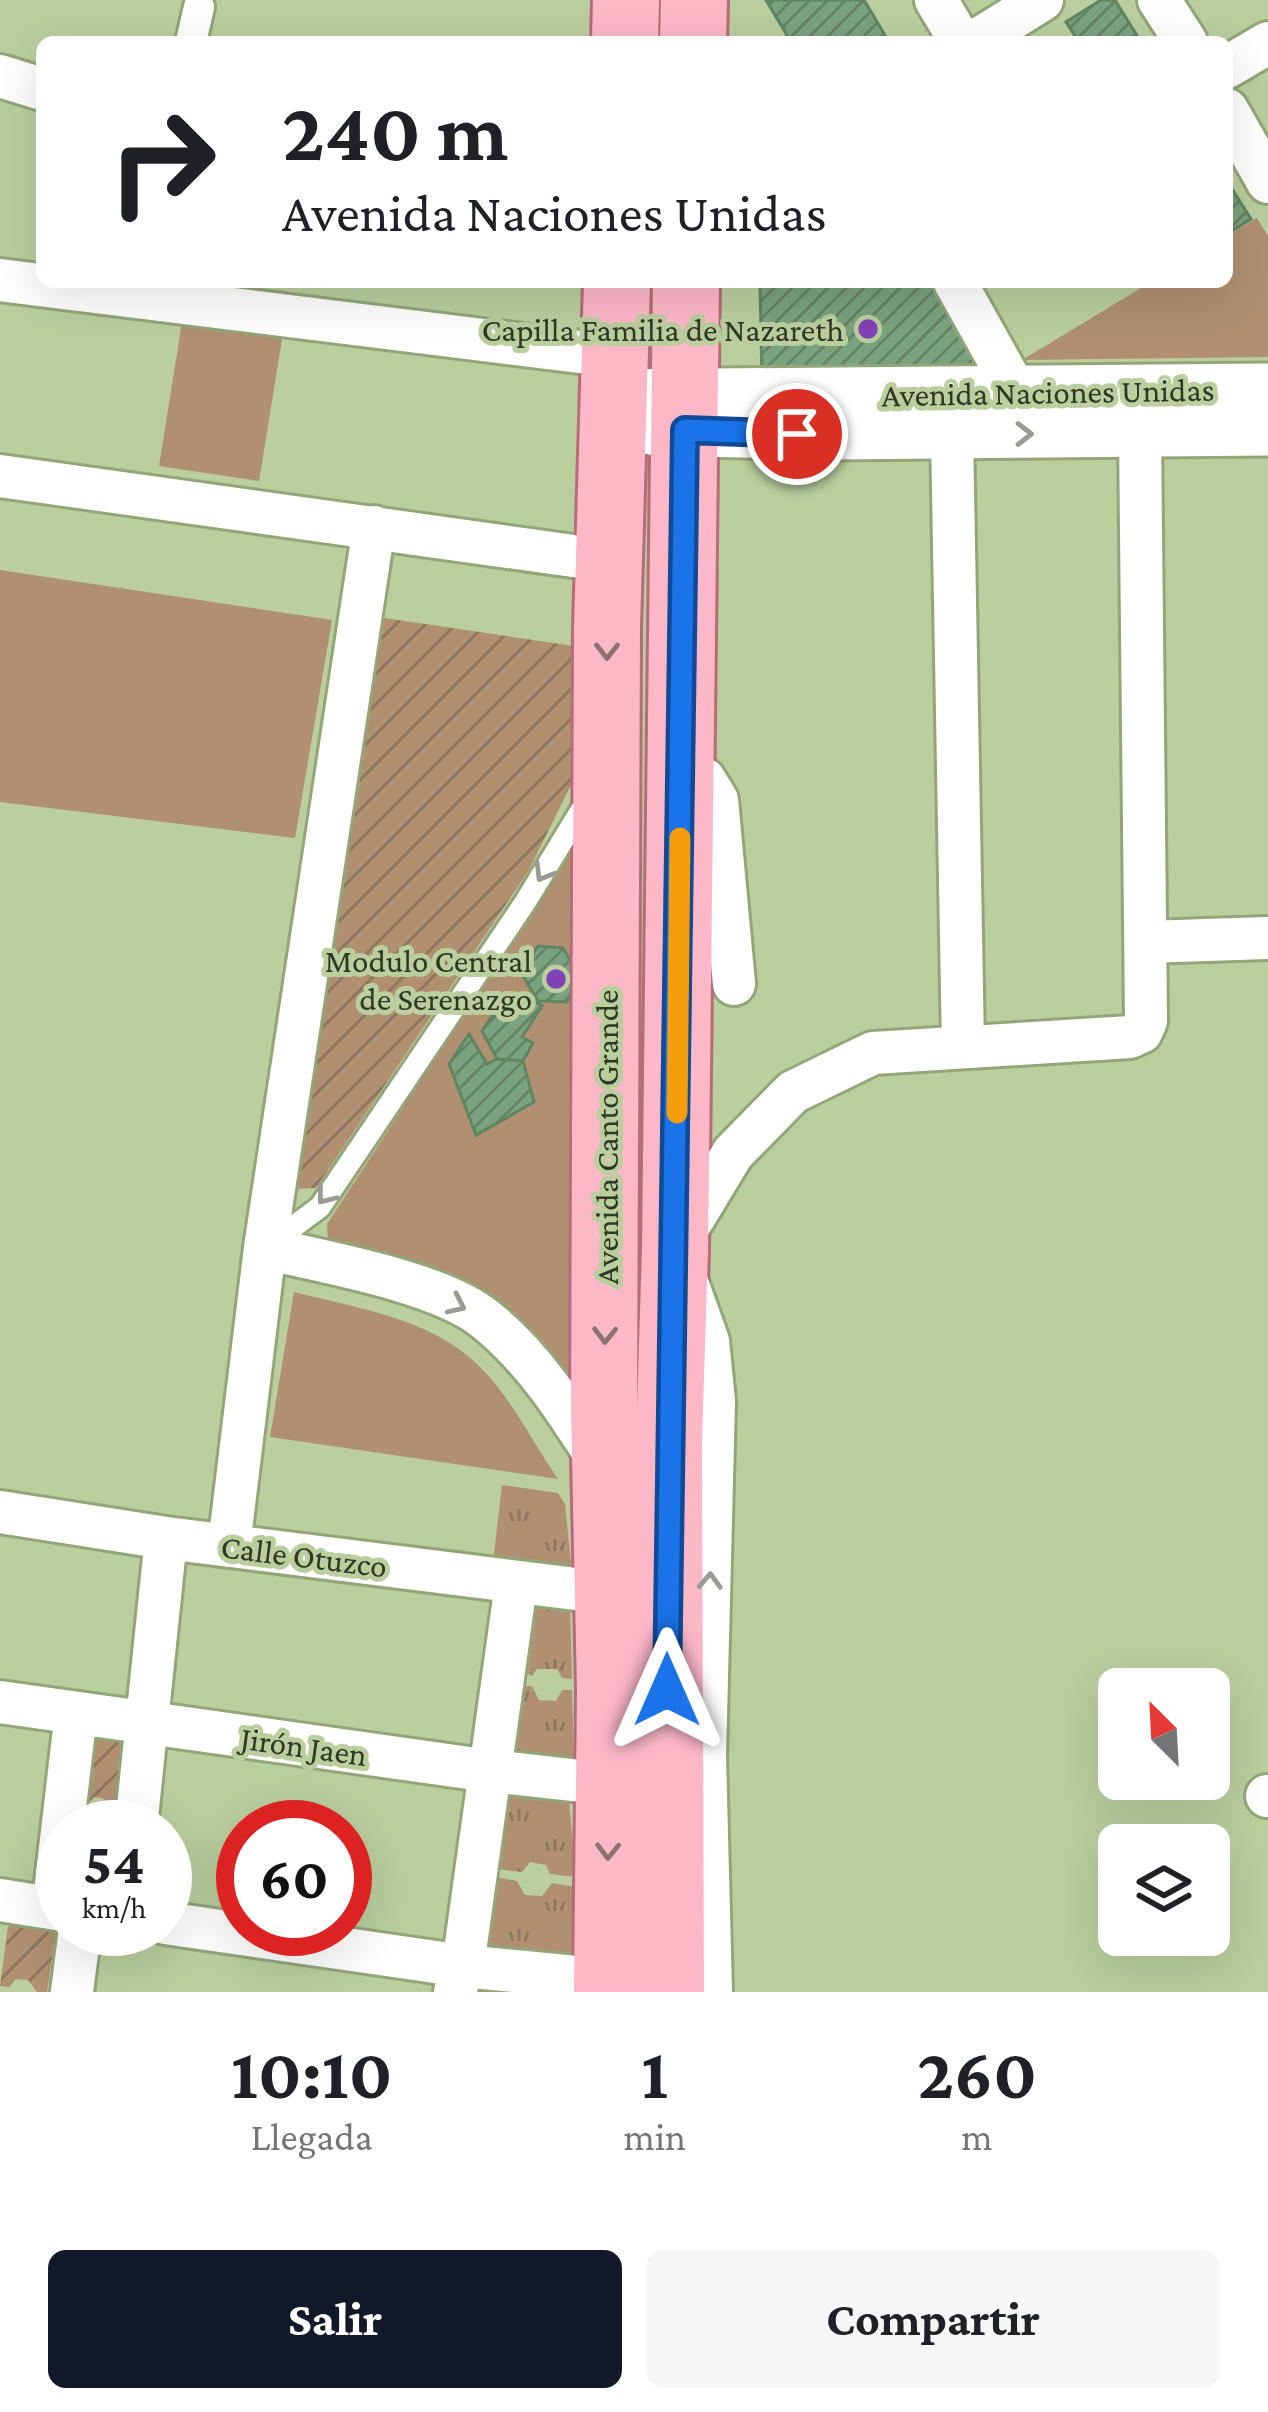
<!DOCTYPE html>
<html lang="es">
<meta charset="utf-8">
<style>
:root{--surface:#fff;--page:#f6f6f6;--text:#202124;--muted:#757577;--accent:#111827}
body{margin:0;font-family:"Crimson Pro",serif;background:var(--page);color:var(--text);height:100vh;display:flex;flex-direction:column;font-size:45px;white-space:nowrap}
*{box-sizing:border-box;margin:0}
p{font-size:39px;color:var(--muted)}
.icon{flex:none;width:66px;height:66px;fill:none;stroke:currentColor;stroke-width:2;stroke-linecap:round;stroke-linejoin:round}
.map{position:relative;height:1992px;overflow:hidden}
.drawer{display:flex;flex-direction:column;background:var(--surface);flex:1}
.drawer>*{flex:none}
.top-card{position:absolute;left:36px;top:36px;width:1197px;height:252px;border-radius:18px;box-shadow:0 12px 48px #0002;background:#fff;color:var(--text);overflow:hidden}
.needle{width:78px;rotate:336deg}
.tools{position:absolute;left:1098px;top:1668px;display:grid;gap:24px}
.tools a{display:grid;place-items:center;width:132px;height:132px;border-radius:18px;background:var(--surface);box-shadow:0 12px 48px #0002;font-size:60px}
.speed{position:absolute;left:36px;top:1800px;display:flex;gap:24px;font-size:60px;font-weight:700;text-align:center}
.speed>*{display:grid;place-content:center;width:156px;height:156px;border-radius:50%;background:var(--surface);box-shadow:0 12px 48px #0002;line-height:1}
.speed small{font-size:30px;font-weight:400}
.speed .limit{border:18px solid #d22;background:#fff;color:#111}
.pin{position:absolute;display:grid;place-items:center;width:102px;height:102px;color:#fff;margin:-51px;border:6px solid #fff;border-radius:50%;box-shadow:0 3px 12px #0007}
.me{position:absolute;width:132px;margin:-66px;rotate:0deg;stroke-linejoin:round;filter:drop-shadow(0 0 9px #0008)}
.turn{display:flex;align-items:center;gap:42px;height:252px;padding:0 48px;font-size:54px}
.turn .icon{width:156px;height:156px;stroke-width:2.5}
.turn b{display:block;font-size:84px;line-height:102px}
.eta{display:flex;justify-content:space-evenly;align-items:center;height:204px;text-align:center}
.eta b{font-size:72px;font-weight:700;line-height:84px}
.cta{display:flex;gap:24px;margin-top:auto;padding:24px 48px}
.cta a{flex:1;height:138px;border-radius:18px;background:var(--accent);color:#fff;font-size:48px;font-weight:700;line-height:138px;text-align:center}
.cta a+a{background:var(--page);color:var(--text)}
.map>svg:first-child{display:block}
.grass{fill:url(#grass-tufts)}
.park{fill:#b09071}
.garden{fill:url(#garden-furrows)}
.building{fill:url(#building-hatch);stroke:#5f8562;stroke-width:3}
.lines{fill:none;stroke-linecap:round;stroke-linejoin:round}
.service-casing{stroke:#93a678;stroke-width:27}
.pedestrian-casing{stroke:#93a678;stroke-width:36}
.minor-casing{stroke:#93a678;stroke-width:48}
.tertiary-casing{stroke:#93a678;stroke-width:57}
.primary-casing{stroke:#b56d77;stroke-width:72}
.service{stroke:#fff;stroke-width:21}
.pedestrian{stroke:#fff;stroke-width:30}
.minor{stroke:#fff;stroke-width:42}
.tertiary{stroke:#fff;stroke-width:51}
.primary{stroke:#fdb8c8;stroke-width:66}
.oneway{stroke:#989c92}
.oneway2{stroke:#8c726e}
.route-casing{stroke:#114b97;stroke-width:30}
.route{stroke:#1a73e8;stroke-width:21}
.slow{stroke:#f59e0b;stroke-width:21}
.poi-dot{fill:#8242b7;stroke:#bace9e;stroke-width:4.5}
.labels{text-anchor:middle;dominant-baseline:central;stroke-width:10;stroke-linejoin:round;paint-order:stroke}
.poi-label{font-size:33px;fill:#303825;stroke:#bace9e;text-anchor:end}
.street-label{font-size:33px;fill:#303825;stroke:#bace9e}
</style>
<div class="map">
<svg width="1268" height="1992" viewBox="0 0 1268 1992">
<defs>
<pattern id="grass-tufts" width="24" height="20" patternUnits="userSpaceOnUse" patternTransform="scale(3)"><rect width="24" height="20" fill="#b09071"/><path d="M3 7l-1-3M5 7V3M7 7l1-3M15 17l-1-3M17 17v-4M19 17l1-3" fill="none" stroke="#90775d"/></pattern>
<pattern id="garden-furrows" width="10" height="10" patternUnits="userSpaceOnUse" patternTransform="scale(3)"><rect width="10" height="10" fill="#b09071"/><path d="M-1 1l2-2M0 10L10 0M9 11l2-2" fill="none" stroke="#90775d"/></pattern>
<pattern id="building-hatch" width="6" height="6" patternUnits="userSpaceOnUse" patternTransform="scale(3)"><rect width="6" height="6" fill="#7ba27e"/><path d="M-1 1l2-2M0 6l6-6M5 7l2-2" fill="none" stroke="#658567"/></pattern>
</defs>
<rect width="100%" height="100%" fill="#bace9e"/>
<path class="grass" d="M502,1485l56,8 7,11 7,67 -79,-9z
M537,1601l33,3 2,75 -10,-1 -5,-9h-20l-5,7 -4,-2z
M524,1686h8l7,14 17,1 6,-11h10l2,76 -60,-6z
M511,1794l58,7 7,76 -26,-3 -4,-9 -16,-3 -8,10 -26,-3z
M494,1877l23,4 8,14 17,1 10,-13 24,4 1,74 -92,-11z"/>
<path class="park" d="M1257,218l11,18v121l-246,3 129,-78h76v-46z
M182,322l101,11 -24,148 -100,-15z
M0,570l332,50 -37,218 -295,-36z
M599,808l-3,633 -72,-97 -196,-101 -1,-19z
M294,1292c65,17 140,26 189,78 29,30 51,74 75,109l-288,-42z"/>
<path class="garden" d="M378,617l222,33 -28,133 -43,87 -213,318 -22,1z
M97,1734l24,2 6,10 -2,66 -14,-2 -8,-12 -9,-1 -7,8 -11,-1 7,-56z
M14,1919l36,3 6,9 -9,61h-10l-9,-12 -12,-1 -7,8 -9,-1 8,-59z"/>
<path class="building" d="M766,0h98l25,42h-98z
M1101,0h14l26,42h-62l-13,-20z
M1227,181l24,38 -24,15z
M760,282h187l57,95 -242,4z
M538,946l25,2 17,28 -13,26 -29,-1 -17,-28z
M504,998l29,2 9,6 -20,31 11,6 -10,18 -26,-2 -15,-28z
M469,1034l18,30 10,-5 26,2 11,41 -58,33 -27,-71z"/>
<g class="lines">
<g class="service-casing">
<path id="service" d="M269,1245l51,-38 206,-306 62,-102"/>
</g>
<g class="pedestrian-casing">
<path id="pedestrian" d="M191,42l8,-35"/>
</g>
<g class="minor-casing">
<path id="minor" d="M936,0l25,42
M1159,0l27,42
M974,42l68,-42
M1227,67l41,-24
M0,76l42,13
M1227,110l41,72
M0,280l612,76
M955,282l62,111
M952,434l11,613
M0,476l609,85
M681,771l23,8 13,21 17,184
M1146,942l122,-4
M265,1248c59,14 175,34 220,71 49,39 83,93 116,145
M0,1512l166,26 442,55
M229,1546l36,-298 109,-721
M0,1702l490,69 118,13
M1267,1796h1
M136,1827l30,-289
M0,1900l63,10
M53,1908l23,-195
M165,1923l298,43 165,16
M72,1992l8,-63
M455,1992l8,-26 53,-382
M711,1992l-6,-236 9,-355 -6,-60 -33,-92 58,-96 60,-61 80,-39 257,-16 11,-5 5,-11 -6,-588"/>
</g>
<g class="tertiary-casing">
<path id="tertiary" d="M612,395l656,-6
M655,430l180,4 433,-4"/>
</g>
<g class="primary-casing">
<path id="primary" d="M625,42l1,-42
M693,42l1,-42
M607,1992l3,-302 -6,-282 3,-781 10,-345
M671,1992l-2,-551 6,-192 11,-967"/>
</g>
<use href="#service" class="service"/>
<use href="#pedestrian" class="pedestrian"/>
<use href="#minor" class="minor"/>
<use href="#tertiary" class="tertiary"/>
<use href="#primary" class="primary"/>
</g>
<defs><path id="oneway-chevron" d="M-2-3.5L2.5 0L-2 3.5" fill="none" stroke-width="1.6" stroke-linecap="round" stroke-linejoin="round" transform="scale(3)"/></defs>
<g class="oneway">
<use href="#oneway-chevron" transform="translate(1024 434)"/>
<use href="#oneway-chevron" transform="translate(543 873) rotate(121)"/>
<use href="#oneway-chevron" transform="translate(325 1196) rotate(128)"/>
<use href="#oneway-chevron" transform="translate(457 1305) rotate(25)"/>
<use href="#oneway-chevron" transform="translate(710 1581) rotate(-88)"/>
</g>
<g class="oneway2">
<use href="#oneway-chevron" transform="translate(607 651) rotate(90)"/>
<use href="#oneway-chevron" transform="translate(605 1335) rotate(91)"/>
<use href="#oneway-chevron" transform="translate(608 1851) rotate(91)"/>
</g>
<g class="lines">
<g class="route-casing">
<path id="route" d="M667,1690l18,-1260 112,4"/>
</g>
<use href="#route" class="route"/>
<path class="slow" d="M677,1113l3,-275"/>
</g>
<g class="poi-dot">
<circle cx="868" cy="329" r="12"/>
<circle cx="556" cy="979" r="12"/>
</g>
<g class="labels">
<g class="poi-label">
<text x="844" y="329">Capilla Familia de Nazareth</text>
<text x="532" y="960">Modulo Central<tspan x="532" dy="38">de Serenazgo</tspan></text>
</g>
<g class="street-label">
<text transform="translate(1048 392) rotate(-1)">Avenida Naciones Unidas</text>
<text transform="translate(606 1137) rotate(-90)">Avenida Canto Grande</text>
<text transform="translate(304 1556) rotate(7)">Calle Otuzco</text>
<text transform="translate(304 1746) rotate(8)">Jirón Jaen</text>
</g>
</g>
</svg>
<div class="tools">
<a><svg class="needle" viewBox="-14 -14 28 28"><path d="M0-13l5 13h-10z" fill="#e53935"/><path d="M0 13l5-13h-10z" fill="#757577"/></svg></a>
<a><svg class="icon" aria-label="layers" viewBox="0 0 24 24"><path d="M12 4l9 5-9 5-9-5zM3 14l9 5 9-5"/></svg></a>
</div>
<div class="speed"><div>54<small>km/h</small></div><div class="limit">60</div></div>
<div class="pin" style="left:797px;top:434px;background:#d93025"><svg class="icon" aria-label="arrive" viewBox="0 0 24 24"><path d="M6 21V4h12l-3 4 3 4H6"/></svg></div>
<svg class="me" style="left:667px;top:1690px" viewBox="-20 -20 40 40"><path d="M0-17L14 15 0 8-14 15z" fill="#1a73e8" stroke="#fff" stroke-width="4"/></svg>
<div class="top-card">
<div class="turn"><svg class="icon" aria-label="right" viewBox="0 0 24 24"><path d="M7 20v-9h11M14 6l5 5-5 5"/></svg><div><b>240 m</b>Avenida Naciones Unidas</div></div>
</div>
</div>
<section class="drawer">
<div class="eta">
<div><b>10:10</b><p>Llegada</p></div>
<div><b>1</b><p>min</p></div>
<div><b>260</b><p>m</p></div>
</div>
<div class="cta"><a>Salir</a><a>Compartir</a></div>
</section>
